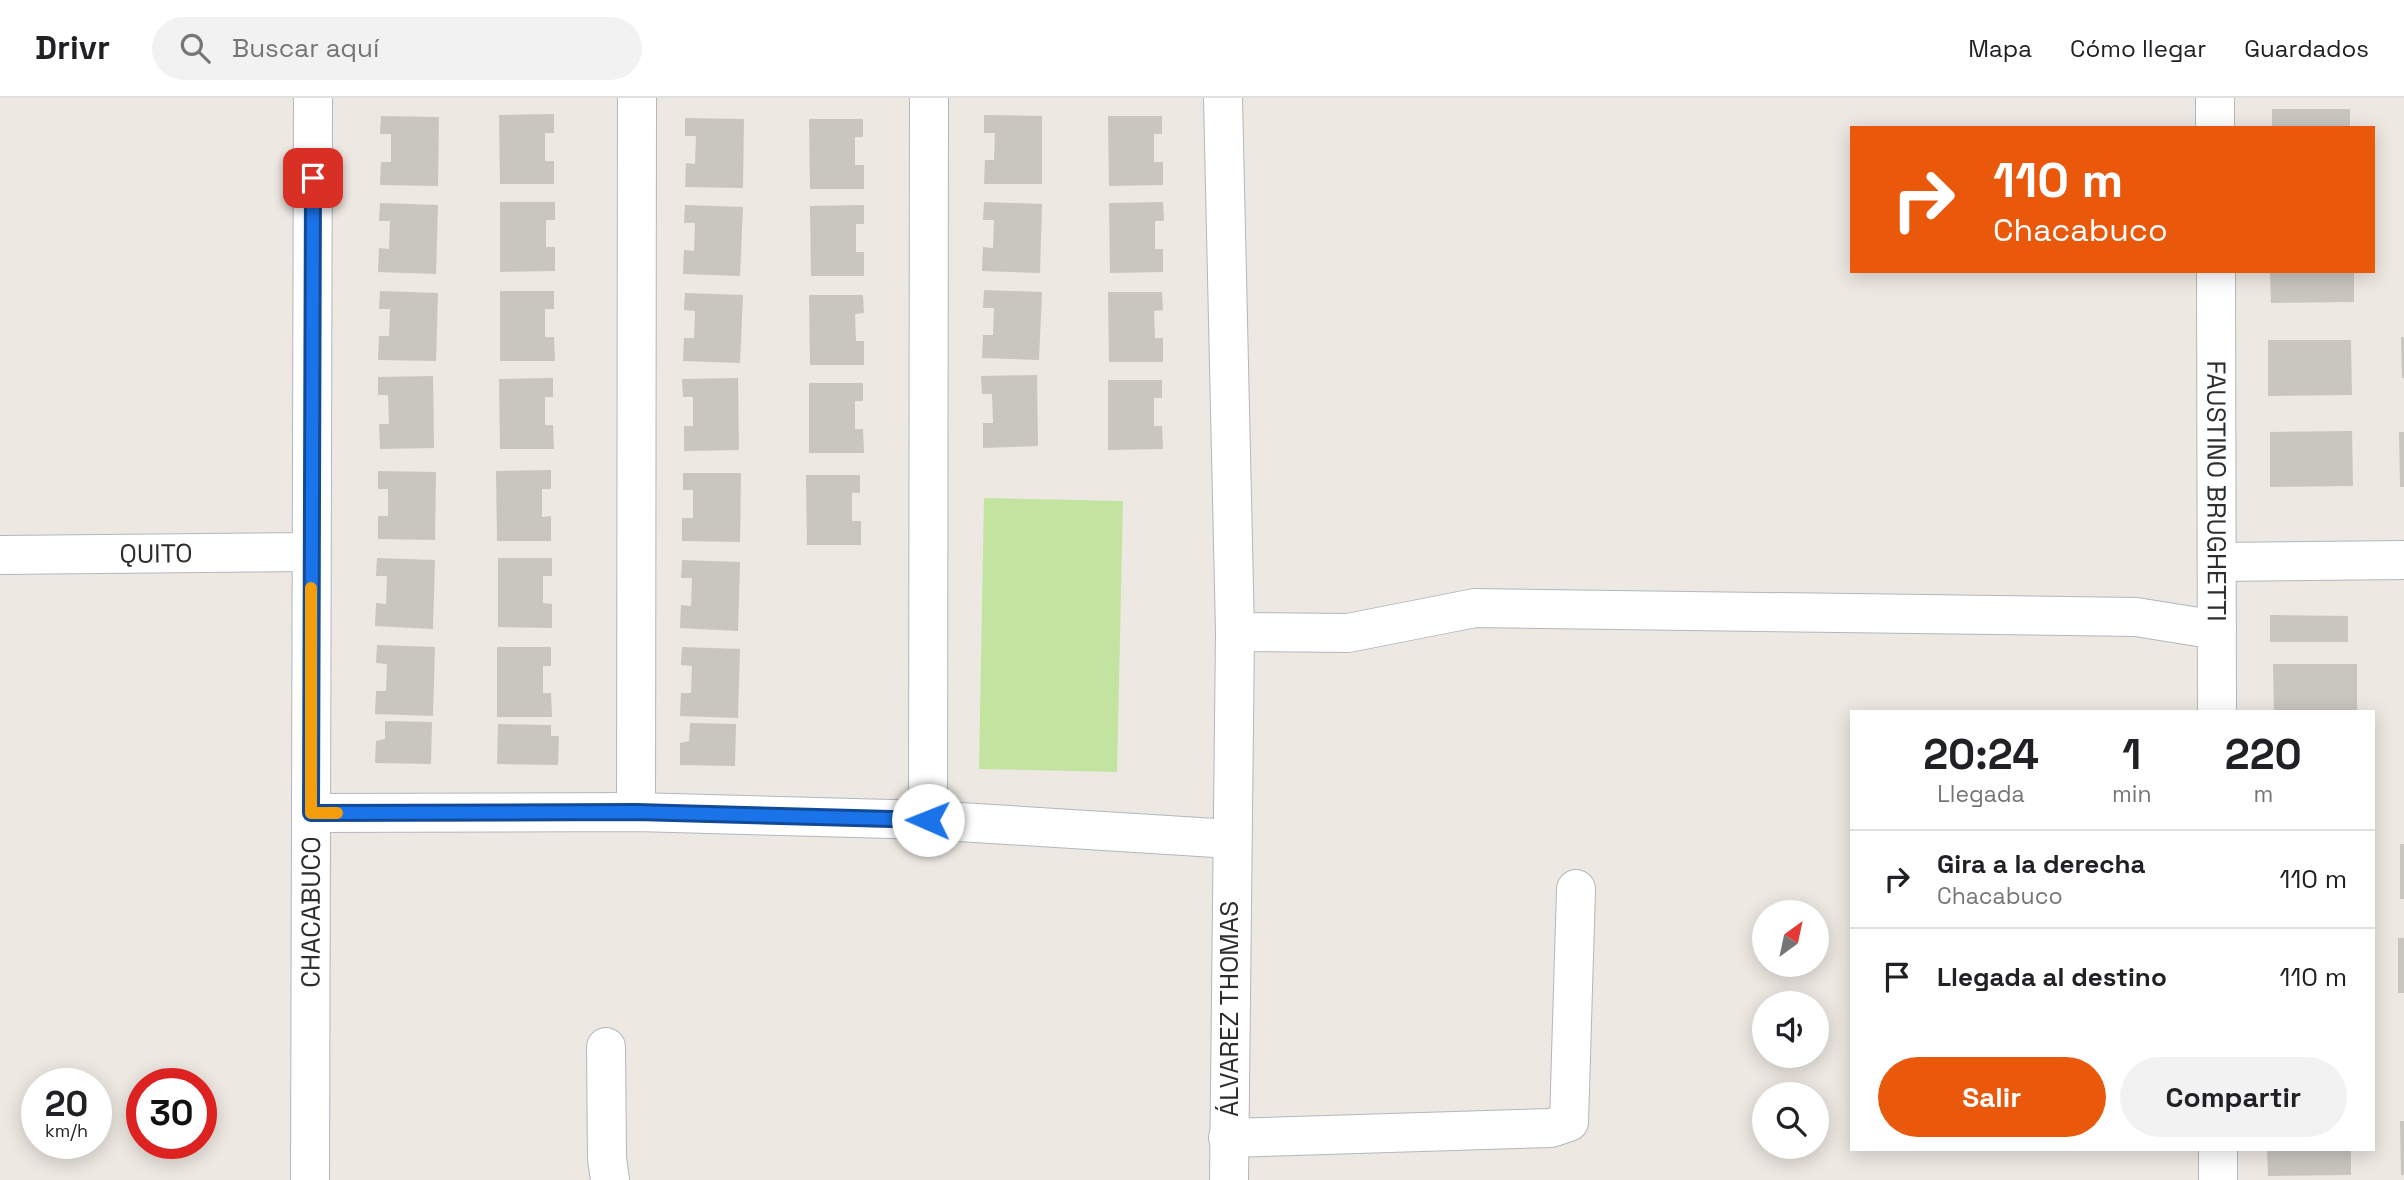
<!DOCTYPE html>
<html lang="es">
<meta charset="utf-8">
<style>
:root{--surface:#fff;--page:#f2f2f2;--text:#202124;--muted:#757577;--line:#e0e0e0;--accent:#ea580c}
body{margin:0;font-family:"Space Grotesk",sans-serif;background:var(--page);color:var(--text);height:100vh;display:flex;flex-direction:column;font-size:26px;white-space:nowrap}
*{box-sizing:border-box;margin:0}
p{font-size:23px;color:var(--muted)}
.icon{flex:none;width:38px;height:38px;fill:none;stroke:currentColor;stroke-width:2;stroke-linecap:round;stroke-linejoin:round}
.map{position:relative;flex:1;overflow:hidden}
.side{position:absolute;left:1850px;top:612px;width:525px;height:441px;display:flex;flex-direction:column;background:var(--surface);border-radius:0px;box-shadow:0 4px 18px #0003}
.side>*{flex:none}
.hud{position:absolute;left:1850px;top:28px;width:525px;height:147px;border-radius:0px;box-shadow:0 4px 18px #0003;background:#ea580c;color:#fff;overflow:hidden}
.needle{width:46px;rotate:33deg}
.controls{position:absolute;left:1752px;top:802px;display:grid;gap:14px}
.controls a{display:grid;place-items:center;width:77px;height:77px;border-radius:50%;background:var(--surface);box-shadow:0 4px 18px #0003;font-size:35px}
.speed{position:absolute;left:21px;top:970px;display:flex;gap:14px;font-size:35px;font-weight:700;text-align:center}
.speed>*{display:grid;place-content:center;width:91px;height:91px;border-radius:50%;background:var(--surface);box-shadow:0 4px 18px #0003;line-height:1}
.speed small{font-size:18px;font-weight:400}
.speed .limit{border:10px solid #d22;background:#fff;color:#111}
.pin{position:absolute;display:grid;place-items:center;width:60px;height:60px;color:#fff;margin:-30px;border-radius:14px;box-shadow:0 4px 10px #0006}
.me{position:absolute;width:77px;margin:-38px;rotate:271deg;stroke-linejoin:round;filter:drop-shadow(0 0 5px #0008)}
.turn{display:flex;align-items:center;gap:24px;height:147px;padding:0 28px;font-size:32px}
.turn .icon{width:91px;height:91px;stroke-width:2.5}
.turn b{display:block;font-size:49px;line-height:60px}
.eta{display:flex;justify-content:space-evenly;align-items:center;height:119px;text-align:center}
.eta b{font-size:42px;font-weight:700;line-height:49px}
.action{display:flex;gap:14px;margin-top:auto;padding:14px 28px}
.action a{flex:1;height:80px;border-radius:42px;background:var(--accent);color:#fff;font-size:28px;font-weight:700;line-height:80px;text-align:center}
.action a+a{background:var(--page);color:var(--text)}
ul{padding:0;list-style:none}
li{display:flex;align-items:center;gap:21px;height:98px;padding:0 28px;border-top:2px solid var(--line)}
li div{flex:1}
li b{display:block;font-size:26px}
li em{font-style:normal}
header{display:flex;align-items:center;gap:42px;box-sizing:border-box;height:98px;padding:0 35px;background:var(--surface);border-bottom:2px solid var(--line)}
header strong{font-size:33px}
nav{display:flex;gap:38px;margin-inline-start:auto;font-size:24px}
.search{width:490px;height:63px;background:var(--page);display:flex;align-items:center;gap:18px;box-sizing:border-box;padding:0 24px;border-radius:38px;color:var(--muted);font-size:26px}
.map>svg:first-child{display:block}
.pitch{fill:#c3e3a1}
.building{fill:#c9c6bf}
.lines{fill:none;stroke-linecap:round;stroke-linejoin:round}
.minor-casing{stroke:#b4b6bf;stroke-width:40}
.minor{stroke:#fff;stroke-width:38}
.route-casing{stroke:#114b97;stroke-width:18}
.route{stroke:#1a73e8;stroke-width:12}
.slow{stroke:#f59e0b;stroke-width:12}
.labels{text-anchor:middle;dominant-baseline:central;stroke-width:5;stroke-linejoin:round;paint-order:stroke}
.street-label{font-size:26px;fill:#2d2d2d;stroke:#fff}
</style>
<header>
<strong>Drivr</strong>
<div class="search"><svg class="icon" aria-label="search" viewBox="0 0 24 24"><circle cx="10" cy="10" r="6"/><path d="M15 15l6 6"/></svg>Buscar aquí</div>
<nav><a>Mapa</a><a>Cómo llegar</a><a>Guardados</a></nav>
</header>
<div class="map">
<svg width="2404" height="1082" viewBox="0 0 2404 1082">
<rect width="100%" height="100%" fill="#ede8e1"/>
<path class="pitch" d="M984,400l139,3 -6,271 -138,-3z"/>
<path class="building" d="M2272,11h78v19h-78z
M554,16v19h-9v28h9v23h-54l-1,-69z
M984,17l58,1v68h-58l1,-24h9l1,-27h-11z
M381,18l58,1 -1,69 -58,-1 1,-23h10v-28h-11z
M1108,18h54v18h-8v28h9v23l-54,1z
M685,20l59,1 -1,69 -58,-1 1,-24 9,1 1,-28h-11z
M809,21h54v18h-8v28h9v24h-54z
M500,104h55v18h-9v27h9v24l-55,1z
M984,104l58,2 -2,69 -58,-2 1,-24 10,1 1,-28h-11z
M1163,104l1,19h-9v28h8v23l-53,1 -1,-70z
M380,105l58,2 -2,69 -58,-2 1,-24 10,1 1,-28h-11z
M685,107l58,2 -3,69 -57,-2 1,-24 10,1 1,-28h-11z
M864,107v19h-8v28h8v24h-53l-1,-70z
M2270,173h84v31l-83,1z
M984,192l58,2 -3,68 -57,-2 1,-23h10l1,-27h-11z
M380,193l58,2 -2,68 -58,-1 1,-24h10l1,-27h-11z
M500,193h54v18h-9v28h9l1,24h-55z
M1108,194h54l1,18 -9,1 1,27h8v24h-54z
M685,195l58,2 -3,68 -57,-2 1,-23h10l1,-27 -11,-1z
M809,197h54l1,18 -9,1 1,27h8v24h-54z
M2401,239h3v41h-2z
M2268,242h83l1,55 -84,1z
M1037,277l1,71 -55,2v-25h10l-1,-29h-10l-1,-18z
M433,278l1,72 -54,1 -1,-25h10l-1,-29h-10v-18z
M553,280v19h-8v28h8l1,24h-54l-1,-70z
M738,280l1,72 -55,1v-25h9v-29h-10l-1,-18z
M1108,282h54v18h-8v28h8l1,23 -55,1z
M809,285h54v18h-8v28h8l1,24h-55z
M2352,333l1,55 -83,1v-55z
M2399,334h5v55h-4z
M551,372v19h-9v28l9,-1v25h-54l-1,-70z
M378,373l58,1 -1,68 -57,-1v-23h10v-27h-10z
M683,375h58l-1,69 -58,-1v-23h11v-28h-10z
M806,377h54v18h-8v28h9v24h-54z
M377,460l58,2 -2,69 -58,-3 1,-23 10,1 1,-28h-11z
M498,460h54v18h-9v27l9,1v24l-54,-1z
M682,462l58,2 -2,69 -58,-3 1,-23 10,1 1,-28h-11z
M2270,517l78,1v26h-78z
M377,547l58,2 -2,69 -58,-2 1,-23h10l1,-27 -11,-1z
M497,549h54v19h-8v27h8l1,24h-55z
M682,549l58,2 -2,69 -58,-2 1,-23h10l1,-27 -11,-1z
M2273,566h84v48h-83z
M385,623l47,1 -1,42 -56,-1 1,-22 9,-2z
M690,625l46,1 -1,42 -55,-1v-22l9,-2z
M498,626l53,1v11h8l-1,29 -61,-1z
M2400,746h4v55h-4z
M2398,840h6v55h-6z
M2400,1023h4v54h-3z
M2267,1052h84v25l-83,1z"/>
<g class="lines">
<g class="minor-casing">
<g id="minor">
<path d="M1223,0l12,534 -6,548"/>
<path d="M2215,0v30"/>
<path id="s1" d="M2216,173l1,441"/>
<path id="s2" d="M0,457l311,-3"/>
<path d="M2217,464l187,-2"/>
<path d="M1235,534l113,1 127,-25 661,9 81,13"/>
<path d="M636,714l1,-714"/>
<path d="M311,715l325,-1 292,8 303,19"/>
<path d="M928,722l1,-722"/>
<path d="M606,949l1,111 3,22"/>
<path d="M1228,1040l323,-10 18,-6 7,-233"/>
<path d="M2218,1052v30"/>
<path id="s3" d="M310,1082l3,-1082"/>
</g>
</g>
<use href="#minor" class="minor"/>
</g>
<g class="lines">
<g class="route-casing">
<path id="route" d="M313,80l-2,635 325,-1 292,8"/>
</g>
<use href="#route" class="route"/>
<path class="slow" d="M311,490v225h26"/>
</g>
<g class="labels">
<g class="street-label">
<text stroke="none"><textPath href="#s1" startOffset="220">FAUSTINO BRUGHETTI</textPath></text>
<text stroke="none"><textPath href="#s2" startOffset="156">QUITO</textPath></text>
<text stroke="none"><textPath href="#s3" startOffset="268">CHACABUCO</textPath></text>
<text transform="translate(1229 911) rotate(-90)">ÁLVAREZ THOMAS</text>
</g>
</g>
</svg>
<div class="controls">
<a><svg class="needle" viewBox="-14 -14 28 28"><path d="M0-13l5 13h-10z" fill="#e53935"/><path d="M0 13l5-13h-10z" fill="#757577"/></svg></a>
<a><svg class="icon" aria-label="sound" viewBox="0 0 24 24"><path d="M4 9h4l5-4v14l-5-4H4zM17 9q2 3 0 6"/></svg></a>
<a><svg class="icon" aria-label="search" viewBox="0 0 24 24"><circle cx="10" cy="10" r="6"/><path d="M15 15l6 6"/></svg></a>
</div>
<div class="speed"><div>20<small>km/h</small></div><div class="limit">30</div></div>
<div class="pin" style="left:313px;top:80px;background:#d93025"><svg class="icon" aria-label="arrive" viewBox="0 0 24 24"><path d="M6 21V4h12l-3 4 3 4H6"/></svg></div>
<svg class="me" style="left:928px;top:722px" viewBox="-20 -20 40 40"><circle r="19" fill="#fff"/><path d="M0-13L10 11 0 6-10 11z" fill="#1a73e8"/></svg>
<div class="hud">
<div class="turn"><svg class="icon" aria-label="right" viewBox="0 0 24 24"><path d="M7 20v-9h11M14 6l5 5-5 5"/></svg><div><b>110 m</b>Chacabuco</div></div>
</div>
<section class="side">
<div class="eta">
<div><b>20:24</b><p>Llegada</p></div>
<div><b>1</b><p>min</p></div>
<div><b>220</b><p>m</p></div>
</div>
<ul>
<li><svg class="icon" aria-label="right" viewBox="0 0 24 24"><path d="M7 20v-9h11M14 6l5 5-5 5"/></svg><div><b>Gira a la derecha</b><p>Chacabuco</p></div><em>110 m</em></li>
<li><svg class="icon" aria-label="arrive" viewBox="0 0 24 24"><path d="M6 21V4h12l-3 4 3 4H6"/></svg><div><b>Llegada al destino</b></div><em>110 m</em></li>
</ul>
<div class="action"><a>Salir</a><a>Compartir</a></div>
</section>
</div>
